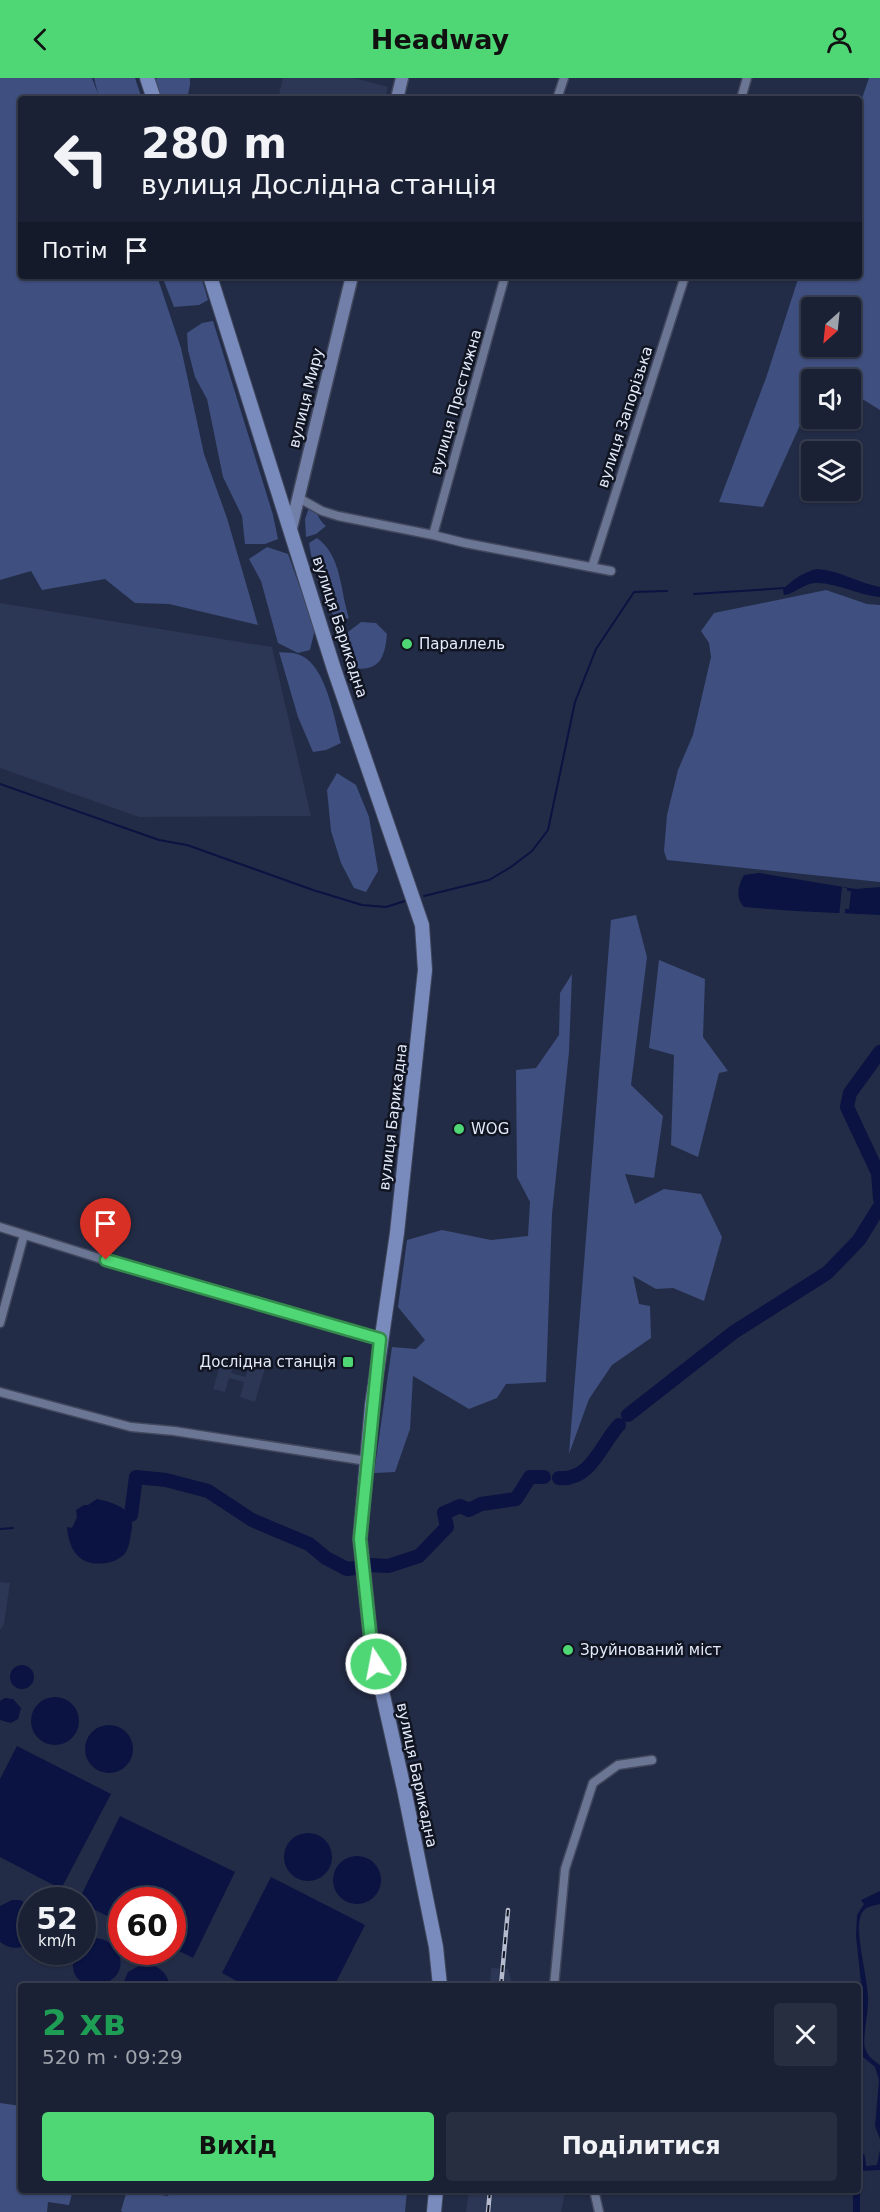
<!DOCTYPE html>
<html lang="uk">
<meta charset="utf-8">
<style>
:root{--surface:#1a2134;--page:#272e40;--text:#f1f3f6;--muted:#9fa3ac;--line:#383e4f;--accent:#4fd675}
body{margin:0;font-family:"DejaVu Sans",sans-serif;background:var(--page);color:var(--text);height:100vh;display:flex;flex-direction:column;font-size:22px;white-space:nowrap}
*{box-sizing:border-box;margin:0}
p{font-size:20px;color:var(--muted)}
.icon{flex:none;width:33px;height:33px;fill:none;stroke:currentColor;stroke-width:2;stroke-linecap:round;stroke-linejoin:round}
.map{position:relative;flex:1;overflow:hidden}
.sheet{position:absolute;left:18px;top:1905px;width:843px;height:210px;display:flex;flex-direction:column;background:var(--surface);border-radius:6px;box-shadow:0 2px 4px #0004,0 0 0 2px var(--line)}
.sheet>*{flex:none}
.guide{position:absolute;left:18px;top:18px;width:844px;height:183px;border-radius:6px;box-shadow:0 2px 4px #0004,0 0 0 2px var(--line);background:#1a2134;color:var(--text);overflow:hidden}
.needle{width:39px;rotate:207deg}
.tools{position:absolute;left:801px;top:219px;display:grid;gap:12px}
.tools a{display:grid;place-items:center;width:60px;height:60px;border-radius:6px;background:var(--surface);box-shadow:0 2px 4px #0004,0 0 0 2px var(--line);font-size:30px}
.speed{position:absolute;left:18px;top:1809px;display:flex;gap:12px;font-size:30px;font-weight:700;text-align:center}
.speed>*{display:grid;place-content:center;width:78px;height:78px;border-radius:50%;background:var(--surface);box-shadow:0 2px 4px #0004,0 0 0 2px var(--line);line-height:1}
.speed small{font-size:15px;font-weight:400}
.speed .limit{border:9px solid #d22;background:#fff;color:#111}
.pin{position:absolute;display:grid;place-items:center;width:51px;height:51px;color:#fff;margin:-62px -26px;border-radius:50% 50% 50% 0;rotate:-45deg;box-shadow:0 0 6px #0007}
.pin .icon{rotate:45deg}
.me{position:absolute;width:66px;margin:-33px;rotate:349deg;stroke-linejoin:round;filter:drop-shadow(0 0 4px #0008)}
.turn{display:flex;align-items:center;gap:21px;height:126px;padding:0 24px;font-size:27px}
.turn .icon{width:78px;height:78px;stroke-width:2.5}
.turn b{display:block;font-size:42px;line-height:51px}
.then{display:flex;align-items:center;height:57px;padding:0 24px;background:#0003;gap:12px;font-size:22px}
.round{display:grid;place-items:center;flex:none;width:63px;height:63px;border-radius:6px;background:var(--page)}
.summary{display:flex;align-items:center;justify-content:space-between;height:102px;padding:0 24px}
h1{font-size:36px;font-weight:700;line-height:45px;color:#1e9e55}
.button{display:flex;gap:12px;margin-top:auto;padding:12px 24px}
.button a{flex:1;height:69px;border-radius:6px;background:var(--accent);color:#111;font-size:24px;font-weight:700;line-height:69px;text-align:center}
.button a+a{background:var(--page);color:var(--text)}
header{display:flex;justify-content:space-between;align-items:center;height:78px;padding:0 24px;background:var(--accent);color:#111;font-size:27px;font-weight:700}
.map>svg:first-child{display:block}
.built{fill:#2c3655}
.green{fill:#3f4f7f;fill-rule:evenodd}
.water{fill:#0a1341}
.pier{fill:#232c46}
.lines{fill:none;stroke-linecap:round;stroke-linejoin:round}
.stream{stroke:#0a1341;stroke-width:2}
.river{stroke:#0a1341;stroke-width:14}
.street-casing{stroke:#41475d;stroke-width:11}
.secondary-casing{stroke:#41475d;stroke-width:15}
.primary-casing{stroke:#41475d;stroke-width:16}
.street{stroke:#6b7694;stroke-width:8}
.secondary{stroke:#7280a9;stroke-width:12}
.primary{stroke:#798bbd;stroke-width:14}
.rail-casing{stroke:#b4bbcf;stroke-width:4.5}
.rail{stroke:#111521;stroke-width:2;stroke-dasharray:7;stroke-linecap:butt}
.route-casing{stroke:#338b4c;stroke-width:15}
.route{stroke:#4fd675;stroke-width:10}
.poi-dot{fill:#4fd675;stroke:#111521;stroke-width:2}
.labels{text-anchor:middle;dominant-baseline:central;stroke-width:5;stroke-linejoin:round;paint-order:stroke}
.street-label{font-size:15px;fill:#e4eafc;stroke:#111521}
.poi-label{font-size:15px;fill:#e4eafc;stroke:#111521;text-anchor:start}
</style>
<header><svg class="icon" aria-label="back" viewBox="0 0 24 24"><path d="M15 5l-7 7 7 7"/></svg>Headway<svg class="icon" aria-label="person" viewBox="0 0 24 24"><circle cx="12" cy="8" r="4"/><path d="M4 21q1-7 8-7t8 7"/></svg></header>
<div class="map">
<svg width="880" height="2134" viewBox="0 0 880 2134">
<rect width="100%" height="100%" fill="#232c46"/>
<path class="built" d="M283,0h72l33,9 -3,12h-107z
M0,525l272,44 39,169 -172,1 -139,-49z
M223,1278l12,4 -4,13 14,4 5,-13 15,4 -10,34 -15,-5 4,-15 -15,-4 -4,14 -12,-3z
M0,1504l10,1 -6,41 -4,6z
M491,1890l17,1 5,17h-23z
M469,2112h95l1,2 -4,20h-95z"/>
<path class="green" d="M0,0h92l6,16 -4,-16h41l7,21h-121v177h136l24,72 23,106 23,64 31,107 -89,-21 -34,-1 -30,-24 -63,11 -11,-19 -31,9z
M157,0h33v7l-3,14h-27l-5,-18z
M869,0h11v332l-29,-18 -1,-12 -19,-1 -8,-4 -2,4 -9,1 -1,21 -48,106 -44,-5 47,-124 33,-102h61v-172zM812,230h38v38h-38z
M162,198h39l7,24 -9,5 -25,2z
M213,243l60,194 5,24 -13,5h-20l-3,-28 -19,-39 -16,-78 -12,-22 -7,-27 -1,-17 15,-10z
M310,427c7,5 8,15 16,21l-10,8 -10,3 -1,-18z
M317,460c25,18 23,53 32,80l-12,3c-15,-21 -24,-52 -28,-78z
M267,469l21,7 27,75 -5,21 -12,3 -20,-10 -17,-62 -12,-22z
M826,512l41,14 13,1v277l-213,-22 -3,-9 3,-36 11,-45 15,-35 18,-78 -2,-14 -8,-12 13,-18z
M361,544l15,1 11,11c-2,23 -7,38 -34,34l-10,-24 5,-12z
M279,574c5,1 13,0 18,2 29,8 37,64 44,89l-15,7 -13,2 -15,-35z
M337,695l19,12 13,32 9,54 -12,21 -12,-4 -13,-25 -10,-32 -4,-41z
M636,837l11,42 -16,128 32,31 -9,62 -29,-4 10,30 29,-15 37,5 21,43 -18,64 -31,-13 -17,1 -23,-13 6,28 11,2 1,32 -39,27 -23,34 -20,55 42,-534z
M659,882l46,19 -2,58 25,34 -9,2 -21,84 -27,-12 3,-90 -25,-7z
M572,896l-3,78 -17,162 -6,168 -40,2 -9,14 -28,11 -56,-33 -3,53 -15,43 -21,1 18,-126 24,2 9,-9 -27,-33 9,-67 35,-10 49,10 37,-4 2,-34 -13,-25 -1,-107 20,-2 23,-33 1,-42z
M0,2025l21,3v84h52l-4,15 -21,-3 -1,10h-47z
M127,2112l41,6 3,-6h236l-2,22h-282l-2,-1z"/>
<path class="water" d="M817,491c22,1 41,14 63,18v10c-22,-2 -45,-15 -65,-14 -13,1 -20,11 -31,12l-1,-5c8,-10 21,-18 34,-21z
M759,795l97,16 24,-2v28l-85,-4 -51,-4c-9,-9 -6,-21 0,-32z
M97,1421c19,4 40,11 34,34 -1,6 -2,14 -5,19 -4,6 -13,10 -20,11 -26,4 -37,-12 -39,-36l5,1 5,-11 -1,-7 8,-5h4z
M10 1599a12 12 0 1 1 24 0a12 12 0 1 1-24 0Z
M31 1643a24 24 0 1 1 48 0a24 24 0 1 1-48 0Z
M5,1620l8,1 8,9 -3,11 -7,4 -11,-3v-19z
M85 1671a24 24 0 1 1 48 0a24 24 0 1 1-48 0Z
M17,1668l94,48 -50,95 -61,-32v-78z
M120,1738l115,56 -42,86 -20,-10 -1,-48h-50l-1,23 -38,-19 -1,-4h-3z
M284 1779a24 24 0 1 1 48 0a24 24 0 1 1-48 0Z
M333 1802a24 24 0 1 1 48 0a24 24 0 1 1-48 0Z
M271,1799l94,48 -31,61h-88l-24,-13z
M880,1813v13c-8,2 -15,2 -19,11 -7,17 7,62 7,83 1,13 -6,41 -3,50 3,9 8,12 15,17v74l-5,-13 4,-46 -4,-13 -13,-11 -4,-14 5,-17 -2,-42 -5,-47 1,-21 7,-11 -3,-4z
M12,1822h8l11,6v37c-11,6 -20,7 -31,-1v-36z
M92,1860c10,0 18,3 24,11 24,38 -54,56 -42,4l8,-1 1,-10z
M142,1886c15,0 25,7 28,22h-48l6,-14z
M858,2068l7,10 1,10 11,-1 3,-15v20l-20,1v41h-7v-22h5z"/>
<path class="pier" d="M842,809l5,1v3h4l-2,18h-4v7h-6z"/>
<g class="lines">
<path class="stream" d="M694,516l91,-6
M0,706l159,56 28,5 126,45 49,15 24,2 19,-6
M424,818l65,-16 22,-13 21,-16 16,-21 27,-128 21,-53 38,-57 33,-1
M0,1451l13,-1"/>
<path class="river" d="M880,974l-30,41 -3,14 31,66 2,26
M628,1337l106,-83 93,-59 32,-33 21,-34
M559,1400c32,3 42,-34 60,-53
M131,1437l5,-38 30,3 42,11 44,29 57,24 17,14 21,11 9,-1
M370,1487l18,1 31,-10 28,-29 -3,-14 16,-7 9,4 12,-6 35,-5 14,-22h14"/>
<g class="street-casing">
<path id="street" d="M557,21l7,-21
M741,21l6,-21
M297,419l25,14 16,5 95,19 32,8 146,28
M433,457l72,-259
M592,489l93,-291
M0,1149l127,40 253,72
M0,1245l24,-88
M0,1314l131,35 43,4 193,30
M554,1908l11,-117 28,-86 25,-18 34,-5
M594,2112l5,22"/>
</g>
<g class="secondary-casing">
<path id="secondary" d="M397,21l5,-21
M291,450l61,-252"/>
</g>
<g class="primary-casing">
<path id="primary" d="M147,0l7,21
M210,198l124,393 88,256 3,45 -28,263 -25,172 -12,134 11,103 33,147 32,158 4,39
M434,2134l2,-22"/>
</g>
<use href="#street" class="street"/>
<use href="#secondary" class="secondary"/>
<use href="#primary" class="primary"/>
<g class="rail-casing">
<path id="rail" d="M501,1908l7,-76
M488,2134l2,-22"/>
</g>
<use href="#rail" class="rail"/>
</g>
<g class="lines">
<g class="route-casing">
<path id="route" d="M106,1182l274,79 -20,200 11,103 5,22"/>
</g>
<use href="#route" class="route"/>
</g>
<g class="poi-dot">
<circle cx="407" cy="566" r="6"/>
<circle cx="459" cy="1051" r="6"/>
<rect x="342" y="1278" width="12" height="12" rx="3"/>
<circle cx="568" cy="1572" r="6"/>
</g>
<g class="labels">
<g class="street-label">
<text transform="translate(306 320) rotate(-76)">вулиця Миру</text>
<text transform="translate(456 324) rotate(-74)">вулиця Престижна</text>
<text transform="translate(625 339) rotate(-72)">вулиця Запорізька</text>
<text transform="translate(340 549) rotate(72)">вулиця Барикадна</text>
<text transform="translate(393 1039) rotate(-83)">вулиця Барикадна</text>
<text transform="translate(417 1697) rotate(78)">вулиця Барикадна</text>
</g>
<g class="poi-label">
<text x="419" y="566">Параллель</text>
<text x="471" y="1051">WOG</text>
<text x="336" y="1284" text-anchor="end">Дослідна станція</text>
<text x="580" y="1572">Зруйнований міст</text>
</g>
</g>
</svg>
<div class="tools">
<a><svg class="needle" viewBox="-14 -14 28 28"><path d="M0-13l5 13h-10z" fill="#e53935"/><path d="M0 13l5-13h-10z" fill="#9fa3ac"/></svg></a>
<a><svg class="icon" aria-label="sound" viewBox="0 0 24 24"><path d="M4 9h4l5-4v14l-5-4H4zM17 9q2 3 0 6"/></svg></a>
<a><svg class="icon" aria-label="layers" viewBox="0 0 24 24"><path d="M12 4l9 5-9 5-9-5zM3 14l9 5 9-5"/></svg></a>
</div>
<div class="speed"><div>52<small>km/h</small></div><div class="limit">60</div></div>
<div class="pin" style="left:106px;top:1182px;background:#d93025"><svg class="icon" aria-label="arrive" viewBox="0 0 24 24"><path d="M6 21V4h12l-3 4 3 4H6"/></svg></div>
<svg class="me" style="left:376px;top:1586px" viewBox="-20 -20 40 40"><circle r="17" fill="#4fd675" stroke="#fff" stroke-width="3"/><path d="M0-11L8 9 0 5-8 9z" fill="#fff"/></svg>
<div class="guide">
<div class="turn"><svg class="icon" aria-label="left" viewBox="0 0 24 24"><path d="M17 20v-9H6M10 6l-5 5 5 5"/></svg><div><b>280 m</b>вулиця Дослідна станція</div></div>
<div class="then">Потім<svg class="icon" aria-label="arrive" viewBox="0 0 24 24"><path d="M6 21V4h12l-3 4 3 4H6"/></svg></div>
</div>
<section class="sheet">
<div class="summary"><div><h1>2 хв</h1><p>520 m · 09:29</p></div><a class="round"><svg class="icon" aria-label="close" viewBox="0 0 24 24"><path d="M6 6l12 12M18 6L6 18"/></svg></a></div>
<div class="button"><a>Вихід</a><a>Поділитися</a></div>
</section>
</div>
